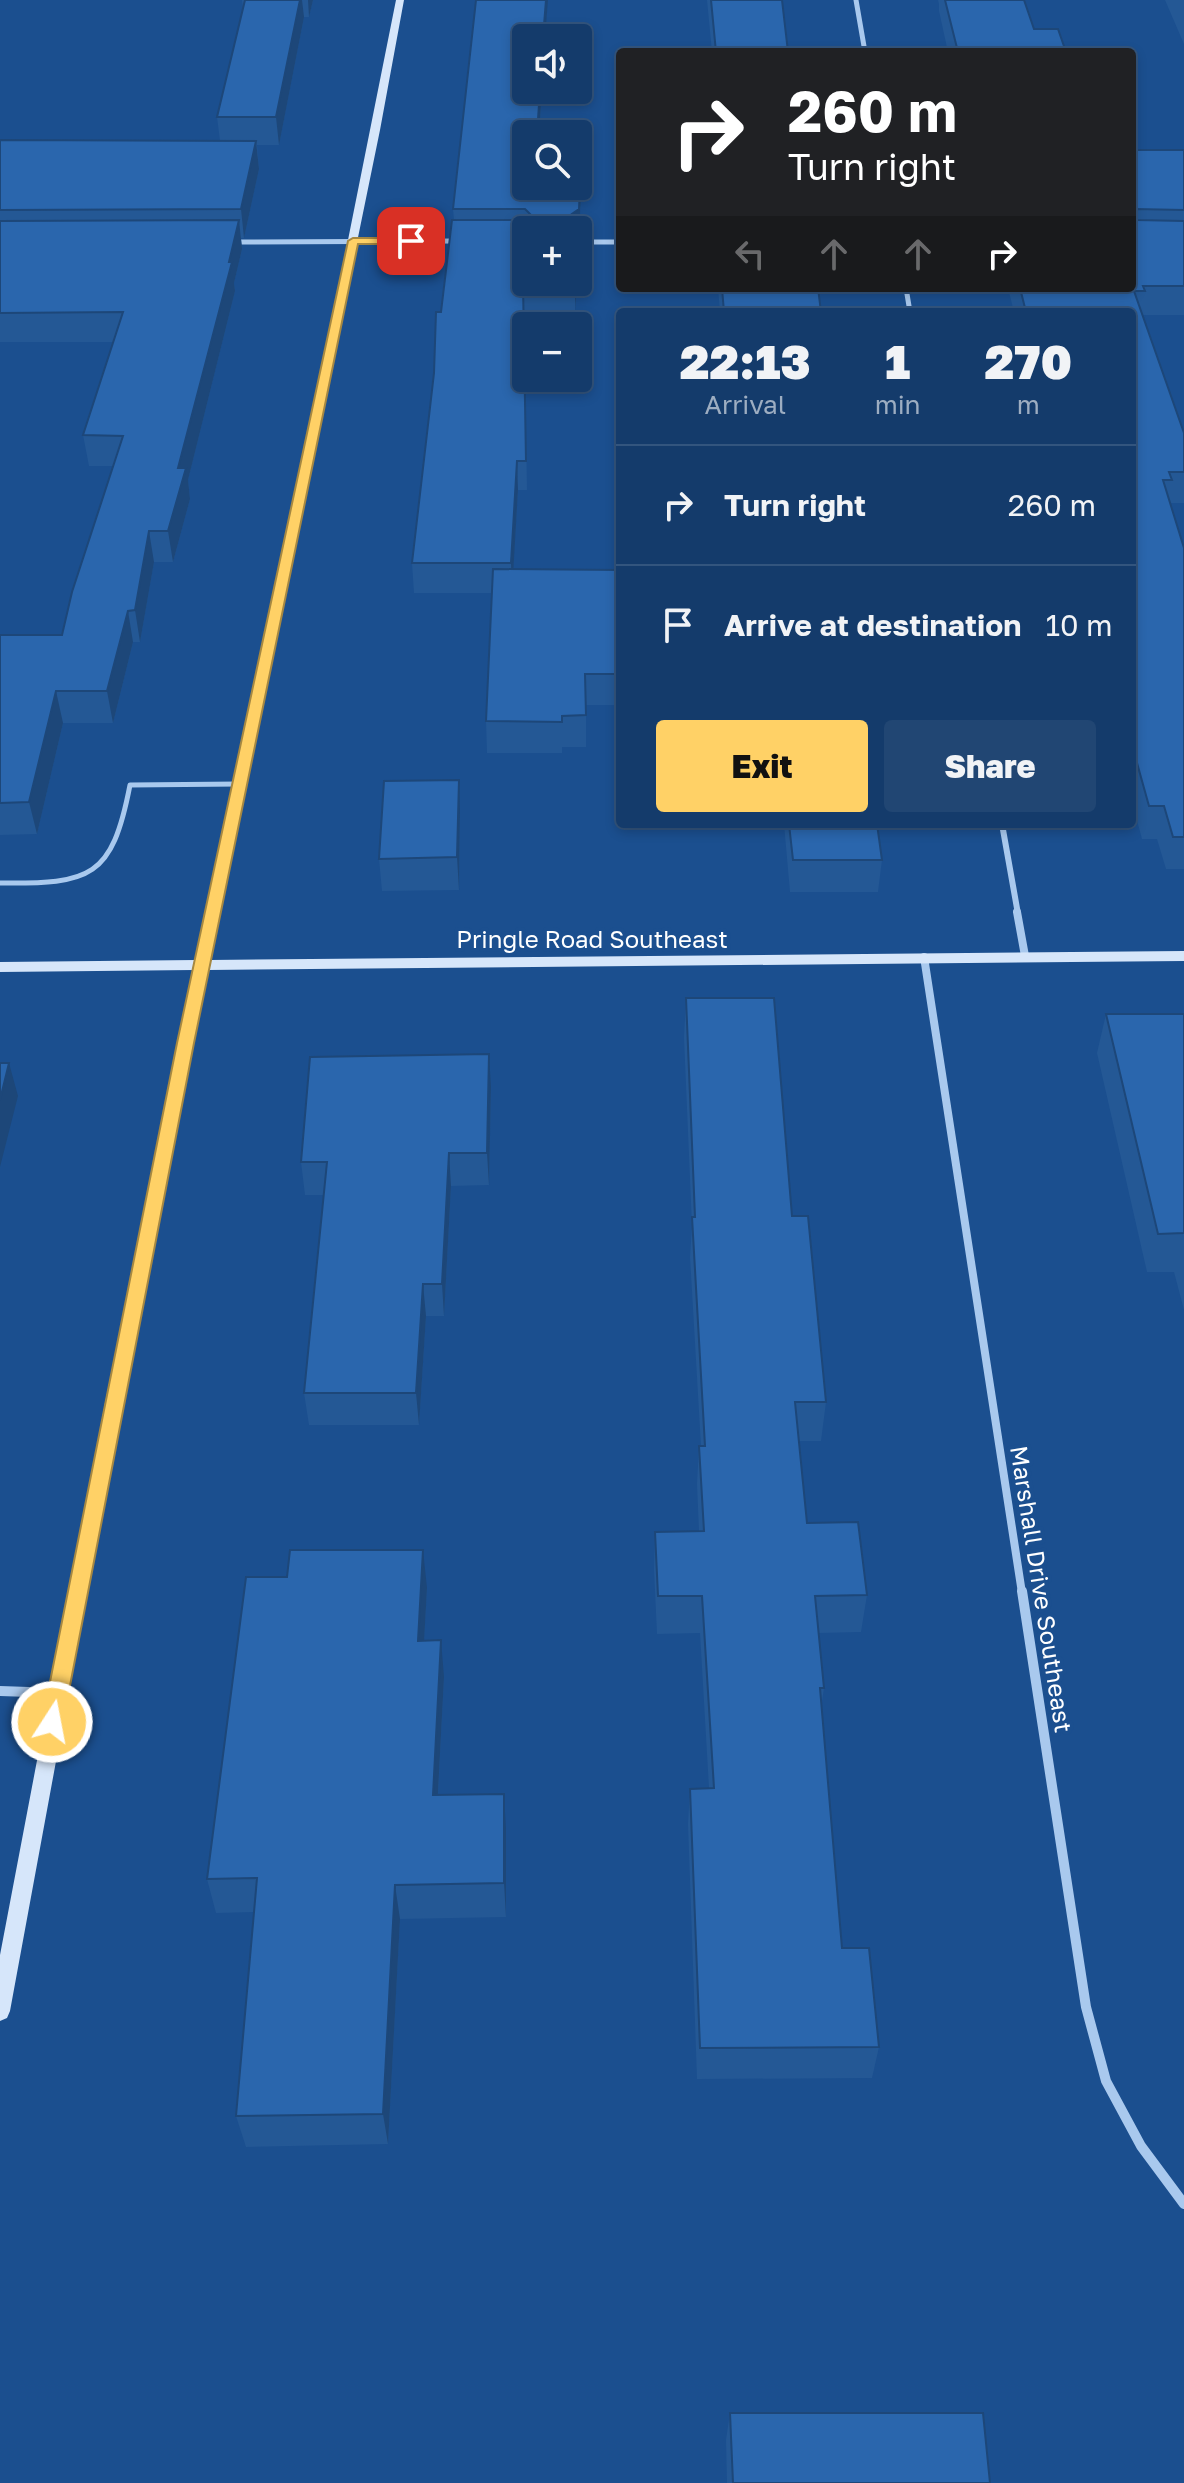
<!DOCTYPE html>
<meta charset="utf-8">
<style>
:root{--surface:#143b6b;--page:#214673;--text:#f1f3f6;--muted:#9dadc1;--line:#33557e;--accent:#ffd166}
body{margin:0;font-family:"Golos Text",sans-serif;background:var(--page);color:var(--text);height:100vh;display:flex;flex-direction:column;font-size:30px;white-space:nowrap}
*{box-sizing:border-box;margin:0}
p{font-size:26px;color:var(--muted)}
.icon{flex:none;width:44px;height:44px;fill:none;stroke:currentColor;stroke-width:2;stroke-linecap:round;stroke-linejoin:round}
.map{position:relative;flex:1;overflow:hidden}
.details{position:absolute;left:616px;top:308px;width:520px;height:520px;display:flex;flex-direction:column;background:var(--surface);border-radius:8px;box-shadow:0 4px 12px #0003,0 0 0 2px var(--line)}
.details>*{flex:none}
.hud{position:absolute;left:616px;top:48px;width:520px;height:244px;border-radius:8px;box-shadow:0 4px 12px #0003,0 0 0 2px var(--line);background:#202124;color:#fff;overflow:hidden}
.buttons{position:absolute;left:512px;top:24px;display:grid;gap:16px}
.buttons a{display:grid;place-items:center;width:80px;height:80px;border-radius:8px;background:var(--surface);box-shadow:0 4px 12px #0003,0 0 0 2px var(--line);font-size:40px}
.pin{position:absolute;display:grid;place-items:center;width:68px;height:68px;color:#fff;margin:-34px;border-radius:16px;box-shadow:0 4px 12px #0006}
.me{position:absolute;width:88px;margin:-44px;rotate:11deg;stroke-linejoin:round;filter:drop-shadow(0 0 6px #0008)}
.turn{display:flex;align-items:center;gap:28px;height:168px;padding:0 40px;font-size:36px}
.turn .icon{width:104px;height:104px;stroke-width:2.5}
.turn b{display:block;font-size:56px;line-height:68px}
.lanes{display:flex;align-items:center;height:76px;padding:0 40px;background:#0003;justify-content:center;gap:40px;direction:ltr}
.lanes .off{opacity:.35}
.eta{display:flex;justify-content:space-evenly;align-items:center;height:136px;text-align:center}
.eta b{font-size:48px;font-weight:800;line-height:56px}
.action{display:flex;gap:16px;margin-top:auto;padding:16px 40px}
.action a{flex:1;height:92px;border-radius:8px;background:var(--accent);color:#111;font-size:32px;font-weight:800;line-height:92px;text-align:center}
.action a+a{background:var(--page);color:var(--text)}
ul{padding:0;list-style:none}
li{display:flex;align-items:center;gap:24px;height:120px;padding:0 40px;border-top:2px solid var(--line)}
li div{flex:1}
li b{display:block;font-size:30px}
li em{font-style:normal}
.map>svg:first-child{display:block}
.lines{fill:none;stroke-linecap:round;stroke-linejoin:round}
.lane{stroke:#a9c9ee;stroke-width:5}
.street-far3{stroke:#a9c9ee;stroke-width:5}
.street-far2{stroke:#a9c9ee;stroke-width:6}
.street-far1{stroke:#a9c9ee;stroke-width:8}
.street{stroke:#a9c9ee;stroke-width:10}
.secondary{fill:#d6e6fa;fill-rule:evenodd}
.wall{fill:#245895}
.shaded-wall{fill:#1d4779}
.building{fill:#2a66ad;stroke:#1d4779;stroke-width:2}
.route{fill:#ffd166;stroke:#a68842;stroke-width:2}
.labels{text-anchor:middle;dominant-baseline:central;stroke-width:8;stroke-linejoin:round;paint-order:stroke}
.street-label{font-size:24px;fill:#fff;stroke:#1b4f8f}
</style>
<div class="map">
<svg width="1184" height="2483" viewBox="0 0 1184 2483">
<rect width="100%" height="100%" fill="#1b4f8f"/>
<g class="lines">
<path class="lane" d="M0,883c91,1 112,-5 130,-98l109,-1"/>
<path class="street-far3" d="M856,0l9,52
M231,242l226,-1
M578,242h42
M906,288l4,24"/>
<path class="street-far2" d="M1002,824l16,90"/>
<path class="street-far1" d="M1017,912l8,44
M924,957l98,636"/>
<path class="street" d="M1022,1591l64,416 20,74 35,65 43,58
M0,1691l58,2"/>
<path class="secondary" d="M396,0h8l-24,130 -170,830 974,-9v10l-976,9 -86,433 -112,608 -3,7 -7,3v-66l105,-552 89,-433 -194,2v-10l196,-2 122,-570z"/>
</g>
<path class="wall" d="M242,0h71l-4,17h-5l-25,128h-22l2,24 -15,69h-3l1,11 -8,34 1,8 -47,189 2,19 -17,63h-19l-14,80h-7l-20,81h-50l-26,111 -37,1v-200h62l51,-169h-24l-6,-31 30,-93h-113v-202l220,1 -3,-24 26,-108z
M707,0h75l6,52h-76z
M938,0h86l10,29 32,23h-118l-9,-41v-7z
M1165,0h19v44z
M526,90h16l-3,44h-13v52l56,-14 -4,84v-26l-52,52h51l-2,30h-51l3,178h-9l-5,79 107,1v135h-34v42h-24v6h-75l-1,-32 6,-128h-78l-2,-30 29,-251 13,-92 -1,-11z
M1132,150h52v165h-41l41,118v70h-14l14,45v321h-18l-9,-30h-15l-10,-37v-490h-118l-5,-20v-4h123z
M718,288h100l3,24h-101z
M460,812l-1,78 -77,1 -3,-32z
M784,824h93l5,36 -4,32h-88z
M686,998l106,218 34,186 -5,39h-22l8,82 60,72 -6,37 -42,1 5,55 -3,20 21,240 37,99 -7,31 -175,1 -9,-255 2,-35 19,-1 -9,-155 -43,1 -3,-65 1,-37 44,-1 -2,-47 2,-38h2l-11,-189 2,-31 -8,-188z
M1106,1014h78v296l-10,-38h-27l-50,-219z
M491,1087l-2,98 -38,1 -7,130h-18l-7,109h-110l-5,-32 20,-198h-19l-4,-33z
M427,1588l-3,53 20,36 -6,118 68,34v88l-106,2 -12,225 -142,3 -10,-31 18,-204 -38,1 -9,-34z
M730,2413l260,70h-263l-1,-43z"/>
<path class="shaded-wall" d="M300,0h2l2,17 -25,128 -3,-28z
M308,0h5l-4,17z
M546,0h2l-3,38h-2z
M540,90h2l-3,44h-2z
M256,141l3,28 -15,69 -3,-29z
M582,145v27l-4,84v-26l-6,-16z
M239,220l3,29 -8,34 1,8 -47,189 2,19 -17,63 -5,-31 10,-63z
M575,282h2l-2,30z
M517,461l1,29 -6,103 -1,-30z
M149,531l5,31 -14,80 -5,-32z
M128,611l5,31 -20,81 -6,-32z
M56,691l7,32 -26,111 -8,-32z
M459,780l1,32 -1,78 -2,-33z
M489,1054l2,33 -2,98 -2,-32z
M9,1063l9,33 -18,71v-67z
M449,1153l2,33 -7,130 -2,-32z
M423,1284l3,32 -7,109 -3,-32z
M423,1550l4,38 -5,90 -4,-37z
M441,1640l3,37 -8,153 -3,-35z
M504,1794l2,35v88l-2,-34z
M395,1885l5,34 -12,225 -5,-30z"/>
<path class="building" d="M245,0h55l-24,117h-59z
M476,0h70l-3,38h-17v52h14l-3,44h-11v52h52v-41h4l-3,64 -7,5 6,6v10h-52v52h49v2h-52l3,177h-9l-6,102h-99l22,-190 2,-61h5l11,-92h73l6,-5 -6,-6h-72z
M711,0h71l6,52h-72z
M945,0h79l10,29h24l8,23h-108z
M0,140l256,1 -15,68 -241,1z
M1132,150h52v60l-49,-1 -3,5z
M1132,215l5,5 47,1v65h-41l2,5h-11l50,142v39h-15l3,8h-9l21,68v289h-11l-9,-31h-15l-17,-61v-39h2l-2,-7v-387h-106l-6,-24h112z
M239,220l-10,42h3l-54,206h8l-18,63h-19l-14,79 -7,1 -21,80h-51l-27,111 -29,1v-168h62l10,-43 51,-156 -40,-1 40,-123 -123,1v-92z
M722,288h96l3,24h-97z
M493,569l127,1v104h-35l1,41 -24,1v6l-76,-1z
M459,780l-2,77 -78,2 5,-78z
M789,824h88l5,36h-89z
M686,998h88l18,218h16l18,186h-31l12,121 51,-1 9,73 -52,1 9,92h-4l22,260h27l10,99 -179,1 -10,-259 24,-1 -12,-192h-44l-3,-64 49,-1 -5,-85h6l-13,-229h3z
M1106,1014h78v219l-26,1z
M489,1054l-2,99h-38l-7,131h-19l-7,109h-112l23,-231h-26l9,-105z
M0,1063h9l-9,37z
M290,1550h133l-5,91 23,-1 -8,155 71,-1v89l-109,2 -12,229 -147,2 21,-238 -50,1 39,-302h41z
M730,2413h253l7,70h-257z"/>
<path class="route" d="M411,238l5,3 -2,3h-56l-164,799 -131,679 -3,6 -8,3 -7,-3 -3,-6 135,-679 171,-802 5,-3z"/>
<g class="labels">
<g class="street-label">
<text x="592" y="938">Pringle Road Southeast</text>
<text transform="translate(1042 1589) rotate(81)">Marshall Drive Southeast</text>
</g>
</g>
</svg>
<div class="buttons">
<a><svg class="icon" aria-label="sound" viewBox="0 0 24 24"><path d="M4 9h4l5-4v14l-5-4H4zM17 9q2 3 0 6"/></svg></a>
<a><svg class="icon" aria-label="search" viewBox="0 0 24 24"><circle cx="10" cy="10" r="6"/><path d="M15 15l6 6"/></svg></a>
<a>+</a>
<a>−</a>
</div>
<div class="pin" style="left:411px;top:241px;background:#d93025"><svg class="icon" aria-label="arrive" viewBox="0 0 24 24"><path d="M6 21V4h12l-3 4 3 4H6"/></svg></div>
<svg class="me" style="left:52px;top:1722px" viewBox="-20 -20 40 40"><circle r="17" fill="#ffd166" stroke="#fff" stroke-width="3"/><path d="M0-11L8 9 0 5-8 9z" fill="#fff"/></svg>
<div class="hud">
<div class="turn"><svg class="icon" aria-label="right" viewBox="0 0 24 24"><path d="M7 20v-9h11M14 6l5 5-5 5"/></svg><div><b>260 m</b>Turn right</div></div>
<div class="lanes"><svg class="icon off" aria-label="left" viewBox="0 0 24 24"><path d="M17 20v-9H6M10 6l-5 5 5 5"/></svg><svg class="icon off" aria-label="ahead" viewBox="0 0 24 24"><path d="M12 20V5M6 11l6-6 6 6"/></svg><svg class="icon off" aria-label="ahead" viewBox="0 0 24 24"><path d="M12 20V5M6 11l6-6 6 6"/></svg><svg class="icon" aria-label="right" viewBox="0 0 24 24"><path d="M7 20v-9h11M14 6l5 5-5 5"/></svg></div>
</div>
<section class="details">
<div class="eta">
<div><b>22:13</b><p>Arrival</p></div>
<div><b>1</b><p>min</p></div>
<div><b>270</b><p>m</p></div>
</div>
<ul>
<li><svg class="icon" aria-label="right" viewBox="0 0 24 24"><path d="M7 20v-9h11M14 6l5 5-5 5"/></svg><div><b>Turn right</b></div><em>260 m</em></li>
<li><svg class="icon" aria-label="arrive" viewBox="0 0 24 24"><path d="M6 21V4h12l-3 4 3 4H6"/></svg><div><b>Arrive at destination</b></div><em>10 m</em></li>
</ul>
<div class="action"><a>Exit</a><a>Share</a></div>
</section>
</div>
